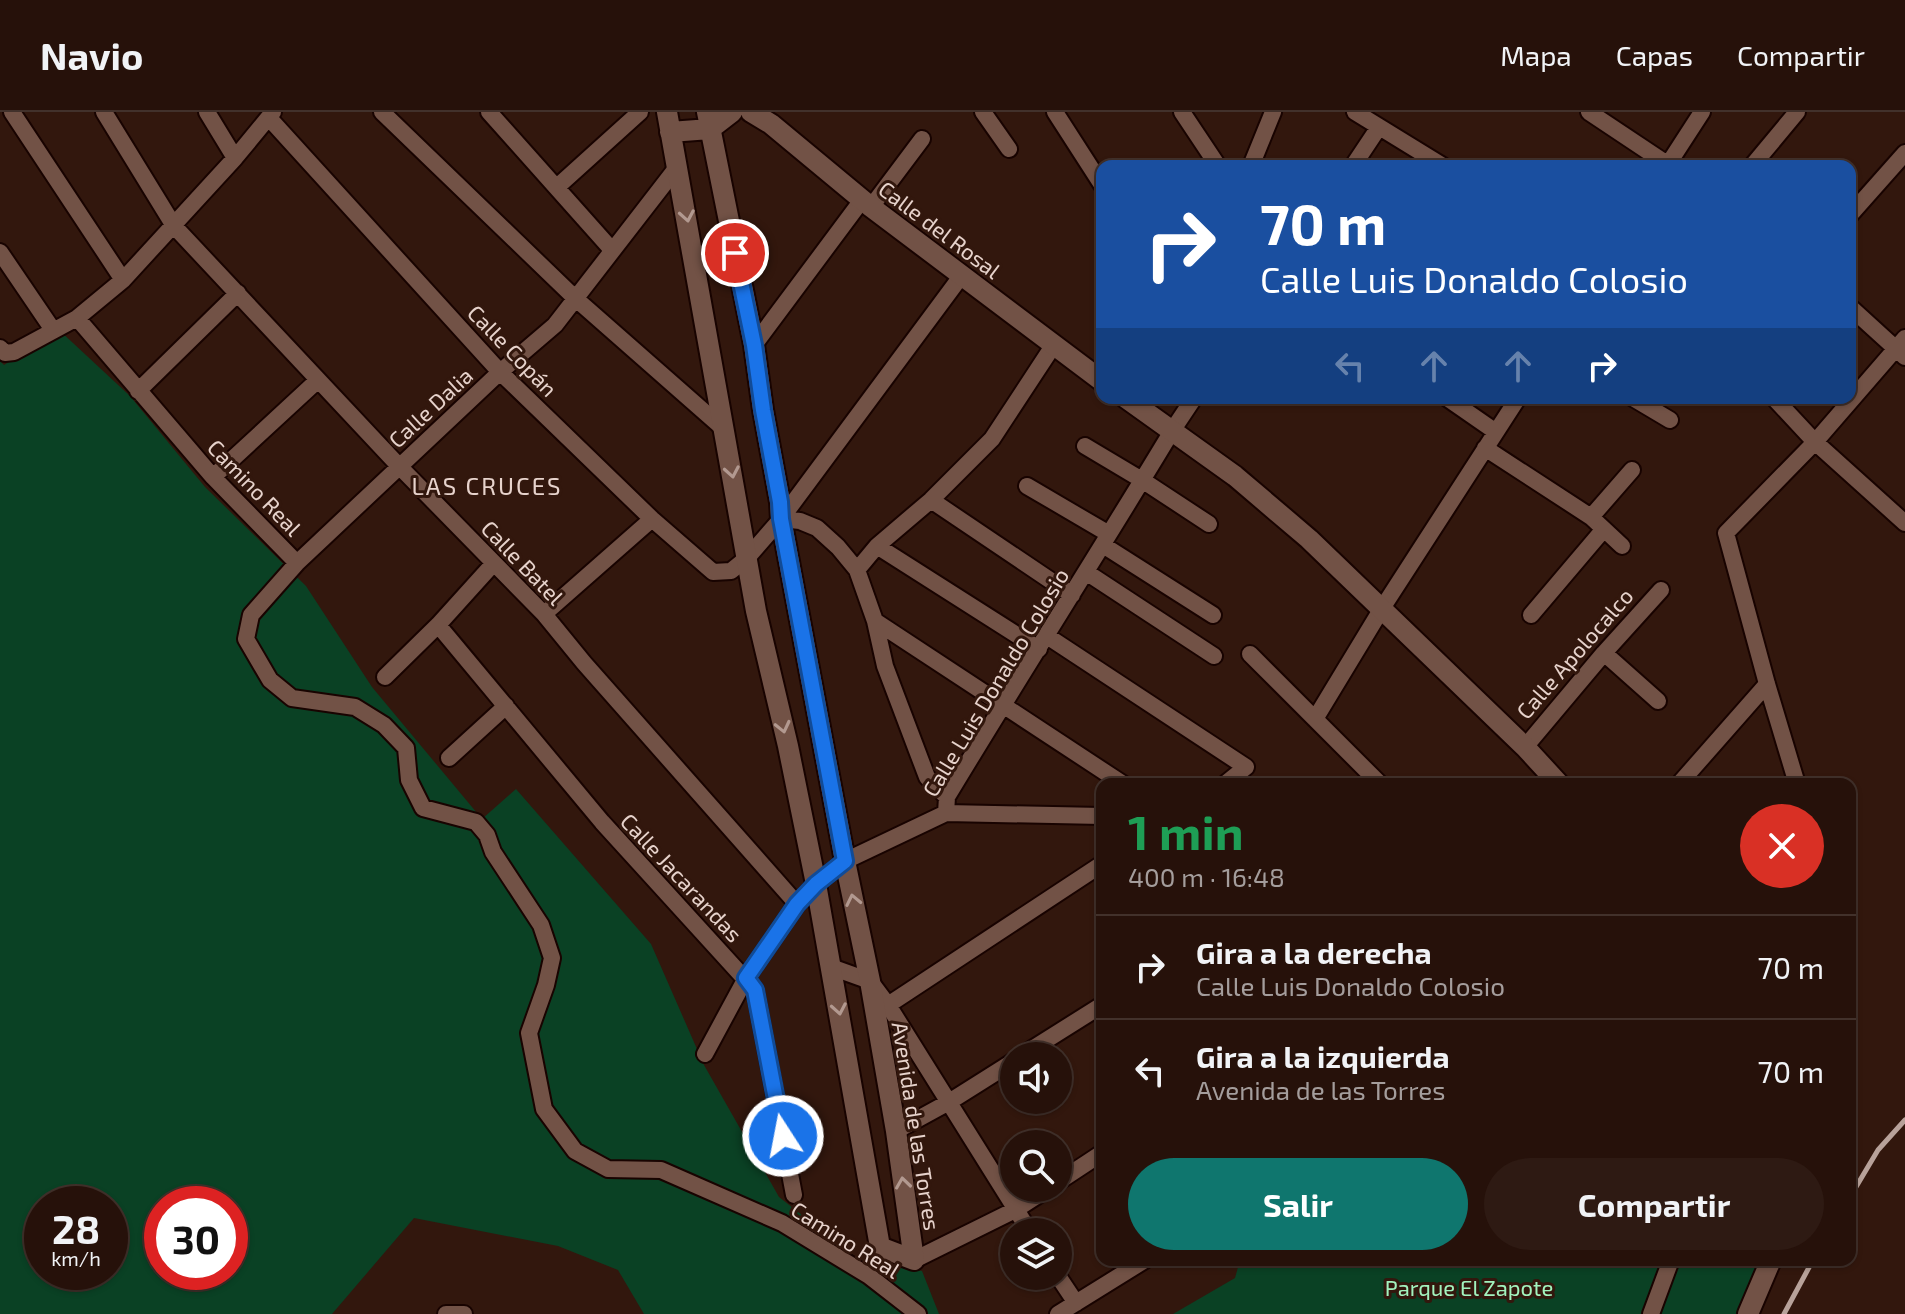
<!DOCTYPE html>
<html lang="es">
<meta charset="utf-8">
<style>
:root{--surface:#26110a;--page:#2e1a13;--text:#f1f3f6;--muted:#a49d9c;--line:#42312b;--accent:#0f766e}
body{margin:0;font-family:"Exo 2",sans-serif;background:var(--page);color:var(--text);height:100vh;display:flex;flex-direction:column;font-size:30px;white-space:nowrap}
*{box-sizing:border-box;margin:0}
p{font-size:26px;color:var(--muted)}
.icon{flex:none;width:44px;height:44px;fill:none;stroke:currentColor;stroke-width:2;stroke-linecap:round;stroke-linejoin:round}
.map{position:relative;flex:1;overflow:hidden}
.sheet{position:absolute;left:1096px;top:666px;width:760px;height:488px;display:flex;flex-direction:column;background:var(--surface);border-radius:16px;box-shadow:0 2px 6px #0004,0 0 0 2px var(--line)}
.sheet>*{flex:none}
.guide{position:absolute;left:1096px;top:48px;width:760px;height:244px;border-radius:16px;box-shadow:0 2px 6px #0004,0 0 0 2px var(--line);background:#1a4fa0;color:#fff;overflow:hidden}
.buttons{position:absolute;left:1000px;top:930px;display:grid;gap:16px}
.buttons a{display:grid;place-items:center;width:72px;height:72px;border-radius:50%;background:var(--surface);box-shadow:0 2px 6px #0004,0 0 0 2px var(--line);font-size:40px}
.speed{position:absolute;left:24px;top:1074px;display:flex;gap:16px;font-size:40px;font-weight:700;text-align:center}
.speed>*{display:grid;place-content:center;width:104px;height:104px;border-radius:50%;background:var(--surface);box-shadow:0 2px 6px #0004,0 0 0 2px var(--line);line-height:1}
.speed small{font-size:20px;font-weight:400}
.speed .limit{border:12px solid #d22;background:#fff;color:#111}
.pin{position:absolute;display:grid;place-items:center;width:68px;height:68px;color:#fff;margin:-34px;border:4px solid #fff;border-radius:50%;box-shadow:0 2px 8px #0007}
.me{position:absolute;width:88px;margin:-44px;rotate:349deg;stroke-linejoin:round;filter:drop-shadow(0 0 6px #0008)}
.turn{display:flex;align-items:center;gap:28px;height:168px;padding:0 32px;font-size:36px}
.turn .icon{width:104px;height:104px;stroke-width:2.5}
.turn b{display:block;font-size:56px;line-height:68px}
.lanes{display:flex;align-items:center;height:76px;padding:0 32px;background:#0003;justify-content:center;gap:40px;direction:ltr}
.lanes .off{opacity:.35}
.round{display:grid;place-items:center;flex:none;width:84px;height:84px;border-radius:42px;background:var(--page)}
.headline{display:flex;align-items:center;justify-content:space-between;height:136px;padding:0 32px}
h1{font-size:48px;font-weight:700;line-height:60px;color:#1e9e55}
.action{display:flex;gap:16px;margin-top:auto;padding:16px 32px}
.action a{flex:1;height:92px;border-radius:48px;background:var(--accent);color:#fff;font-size:32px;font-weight:700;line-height:92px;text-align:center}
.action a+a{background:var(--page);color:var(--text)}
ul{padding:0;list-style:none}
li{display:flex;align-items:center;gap:24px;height:104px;padding:0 32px;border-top:2px solid var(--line)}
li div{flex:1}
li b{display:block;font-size:30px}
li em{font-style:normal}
header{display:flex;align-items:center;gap:48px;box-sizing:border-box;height:112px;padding:0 40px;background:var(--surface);border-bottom:2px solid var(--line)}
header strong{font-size:38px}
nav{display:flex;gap:44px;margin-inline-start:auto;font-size:28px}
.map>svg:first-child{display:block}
.green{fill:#0a4124;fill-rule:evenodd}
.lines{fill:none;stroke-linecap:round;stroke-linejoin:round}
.street-casing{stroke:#180300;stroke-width:20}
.secondary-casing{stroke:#180300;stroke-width:24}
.street{stroke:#725246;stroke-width:16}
.secondary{stroke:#725246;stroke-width:20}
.rail{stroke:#b8a29a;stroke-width:5}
.oneway{stroke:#b29990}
.route-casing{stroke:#114b97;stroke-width:20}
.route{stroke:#1a73e8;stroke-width:14}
.labels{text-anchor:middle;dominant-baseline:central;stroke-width:6;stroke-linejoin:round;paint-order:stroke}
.street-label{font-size:22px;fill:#e7d3cc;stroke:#32170d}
.park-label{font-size:22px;fill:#a2f3be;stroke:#32170d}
.neighbourhood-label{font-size:24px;letter-spacing:2px;fill:#e7d3cc;stroke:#32170d}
</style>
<header>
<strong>Navio</strong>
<nav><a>Mapa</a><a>Capas</a><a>Compartir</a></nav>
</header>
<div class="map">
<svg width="1905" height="1202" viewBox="0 0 1905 1202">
<rect width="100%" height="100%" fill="#32170d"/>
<path class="green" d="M59,218l71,66 75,91 101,99 66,101 110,132 34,-30 135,155 53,121 75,132 79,62 64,12 17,43h-295l-26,-44 -60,-24 -144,-28 -82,96h-332v-953l4,4zM42,1092h68v68h-68zM162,1092h68v68h-68z
M1240,1148h525l-24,54h-568l62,-36z"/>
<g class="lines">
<g class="street-casing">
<path id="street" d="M12,0l111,168
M104,0l70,114 225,240 145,148 40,49 213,241
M207,0l28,46
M382,0l194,187 149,131
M489,0l123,138
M983,0l26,37
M1055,0l47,73
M1182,0l36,54
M1355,0l88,54
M1589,0l81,54
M269,6l231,254 152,147 61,53 18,-1 16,-13 34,-39 181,-244
M678,54l-123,159 -55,47 -203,191 -46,52 -5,24 24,41 22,18 63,9 29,18 22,23 3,32 14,28 53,14 11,13 6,17 48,73 11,33 -6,27 -17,48 15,76 31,42 33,18 53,1 121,53 87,53 49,38
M1251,54l22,-54
M1353,54l26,-39
M1667,54l35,-54
M1752,54l45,-54
M557,75l83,-75
M871,95l51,-68
M1850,103l55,-62
M0,140l53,78
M1850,195l55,50
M77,206l136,159 84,86
M754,233l108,-145
M0,236l5,5 9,-1 63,-34 46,-38 112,-122 38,-46
M138,279l100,-98
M1447,286l49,34
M1633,286l37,22
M1774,286l41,44 90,81
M1085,334l57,34 67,44
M1485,336l106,69 31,29
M213,365l105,-97
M1027,374l82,48
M931,388l141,95
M1591,405l41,-47
M781,407l19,2 17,7 21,19 19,23 18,51 10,45 42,111 20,20
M1103,433l110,70
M877,434l162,103
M857,458l20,-24 54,-46 61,-61 61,-93
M1086,460l128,84
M544,502l108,-95
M1531,503l73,-86
M875,509l248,163
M438,513l164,197 153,168 39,205
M1047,524l199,131 -21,17
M1604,541l54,48
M1250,542l130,130
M385,565l53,-52 56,-62
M1315,607l66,-109 137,-212
M1525,635l79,-94 57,-63
M449,646l57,-52
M1679,672l88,-100
M1797,672l-30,-100 -41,-151 89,-91 90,-104
M946,701l156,3
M831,855l39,14 18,24 142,227
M888,893l214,-141
M705,942l41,-76 51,-74 19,-20 29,-23 101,-48 1,-16c74,-123 151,-243 225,-366l22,-33
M1021,944l81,-51
M896,1019l53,-29 65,-41
M1058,1070l44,-29
M914,1148l101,-50 34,-22
M1058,1164l18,27
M446,1202h18
M1058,1202l87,-54
M1651,1202l20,-54"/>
</g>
<g class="secondary-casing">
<path id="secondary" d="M667,0l89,499 32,135 28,138 64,363 34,13 -18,-129 -26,-150 -25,-120 -64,-342 -1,-17 -17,-92 -9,-65 -47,-233
M751,0l20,12 100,83 231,174
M670,20l40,-3 22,-17
M1126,286l109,78 74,63 216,208 34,37
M1748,1202l23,-54"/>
</g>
<use href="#street" class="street"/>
<use href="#secondary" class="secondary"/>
<path class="rail" d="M1850,1085l28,-47 27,-30
M1784,1202l29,-54"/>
</g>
<defs><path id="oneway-chevron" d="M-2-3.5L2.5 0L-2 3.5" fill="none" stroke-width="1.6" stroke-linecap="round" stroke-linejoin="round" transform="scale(2)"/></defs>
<g class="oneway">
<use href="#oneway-chevron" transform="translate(687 104) rotate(80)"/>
<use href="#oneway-chevron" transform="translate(732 360) rotate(80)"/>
<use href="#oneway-chevron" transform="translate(783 615) rotate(77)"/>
<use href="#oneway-chevron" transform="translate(853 788) rotate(-102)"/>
<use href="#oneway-chevron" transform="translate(839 897) rotate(80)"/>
<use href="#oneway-chevron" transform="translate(903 1071) rotate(-98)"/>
</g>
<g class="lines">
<g class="route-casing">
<path id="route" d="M735,141l19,92 9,65 17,92 1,17 64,342 -29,23 -19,20 -51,74 9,12 28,146"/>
</g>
<use href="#route" class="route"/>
</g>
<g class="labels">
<g class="street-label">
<text transform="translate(940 117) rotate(37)">Calle del Rosal</text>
<text transform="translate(513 238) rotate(46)">Calle Copán</text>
<text transform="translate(430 295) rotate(-43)">Calle Dalia</text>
<text transform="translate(255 375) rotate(46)">Camino Real</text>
<text transform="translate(523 450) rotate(46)">Calle Batel</text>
<text transform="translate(1574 541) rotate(-49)">Calle Apolocalco</text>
<text transform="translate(995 570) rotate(-59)">Calle Luis Donaldo Colosio</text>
<text transform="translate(682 765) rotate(47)">Calle Jacarandas</text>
<text transform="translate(917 1014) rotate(81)">Avenida de las Torres</text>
<text transform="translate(846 1127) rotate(32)">Camino Real</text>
</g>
<g class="park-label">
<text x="1469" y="1175">Parque El Zapote</text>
</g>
<g class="neighbourhood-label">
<text x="487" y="373">LAS CRUCES</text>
</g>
</g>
</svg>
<div class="buttons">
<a><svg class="icon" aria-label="sound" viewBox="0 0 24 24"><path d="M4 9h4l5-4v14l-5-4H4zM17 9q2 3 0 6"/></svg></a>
<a><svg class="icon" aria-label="search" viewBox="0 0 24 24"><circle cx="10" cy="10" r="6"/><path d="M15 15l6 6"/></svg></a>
<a><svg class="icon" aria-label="layers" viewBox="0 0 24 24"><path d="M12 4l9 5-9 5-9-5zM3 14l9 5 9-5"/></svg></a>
</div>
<div class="speed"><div>28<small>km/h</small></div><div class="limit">30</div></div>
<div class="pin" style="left:735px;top:141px;background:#d93025"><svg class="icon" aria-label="arrive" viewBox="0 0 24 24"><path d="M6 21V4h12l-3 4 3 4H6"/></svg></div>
<svg class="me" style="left:783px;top:1024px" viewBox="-20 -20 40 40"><circle r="17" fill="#1a73e8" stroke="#fff" stroke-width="3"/><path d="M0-11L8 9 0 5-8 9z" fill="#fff"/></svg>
<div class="guide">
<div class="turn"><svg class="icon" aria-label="right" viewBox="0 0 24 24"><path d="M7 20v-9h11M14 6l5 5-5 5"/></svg><div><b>70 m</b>Calle Luis Donaldo Colosio</div></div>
<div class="lanes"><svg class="icon off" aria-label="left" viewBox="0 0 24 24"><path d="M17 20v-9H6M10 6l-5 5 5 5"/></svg><svg class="icon off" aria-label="ahead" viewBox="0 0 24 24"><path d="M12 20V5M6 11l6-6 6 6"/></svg><svg class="icon off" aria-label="ahead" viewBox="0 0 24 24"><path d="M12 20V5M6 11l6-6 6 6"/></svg><svg class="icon" aria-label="right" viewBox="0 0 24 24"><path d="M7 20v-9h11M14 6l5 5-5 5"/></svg></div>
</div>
<section class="sheet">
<div class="headline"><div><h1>1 min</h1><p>400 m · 16:48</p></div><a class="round" style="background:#d93025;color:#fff"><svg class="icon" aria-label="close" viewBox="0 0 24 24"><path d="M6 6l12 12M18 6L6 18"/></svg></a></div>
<ul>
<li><svg class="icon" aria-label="right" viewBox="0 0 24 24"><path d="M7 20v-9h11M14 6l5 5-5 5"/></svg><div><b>Gira a la derecha</b><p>Calle Luis Donaldo Colosio</p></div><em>70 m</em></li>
<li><svg class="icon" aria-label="left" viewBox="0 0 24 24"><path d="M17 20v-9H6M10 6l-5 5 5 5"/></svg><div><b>Gira a la izquierda</b><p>Avenida de las Torres</p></div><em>70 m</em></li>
</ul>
<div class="action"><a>Salir</a><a>Compartir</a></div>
</section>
</div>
